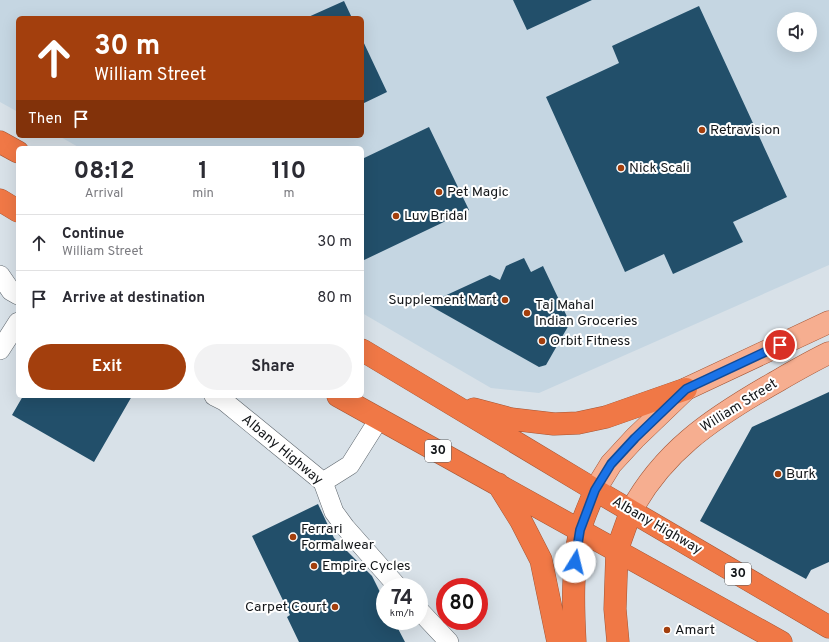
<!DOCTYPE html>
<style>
:root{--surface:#fff;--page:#f2f2f3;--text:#2b2b33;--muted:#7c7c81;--line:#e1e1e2;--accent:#a33f0d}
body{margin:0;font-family:Overpass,sans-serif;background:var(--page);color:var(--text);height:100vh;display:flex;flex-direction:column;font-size:15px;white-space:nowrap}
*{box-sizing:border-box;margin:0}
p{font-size:13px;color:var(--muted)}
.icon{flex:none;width:22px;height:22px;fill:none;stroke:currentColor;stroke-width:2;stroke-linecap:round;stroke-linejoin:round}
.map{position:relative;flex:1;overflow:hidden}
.panel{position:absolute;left:16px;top:146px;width:348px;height:252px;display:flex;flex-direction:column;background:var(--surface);border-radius:6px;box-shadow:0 4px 16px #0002}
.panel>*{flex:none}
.hud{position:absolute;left:16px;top:16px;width:348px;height:122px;border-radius:6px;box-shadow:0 4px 16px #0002;background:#a33f0d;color:#fff;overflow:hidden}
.tools{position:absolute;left:777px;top:12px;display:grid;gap:8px}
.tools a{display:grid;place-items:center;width:40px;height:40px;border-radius:50%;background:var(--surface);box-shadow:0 4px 16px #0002;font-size:20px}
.speed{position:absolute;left:376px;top:578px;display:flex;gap:8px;font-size:20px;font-weight:700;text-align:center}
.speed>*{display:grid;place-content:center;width:52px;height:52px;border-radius:50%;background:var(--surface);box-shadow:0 4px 16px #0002;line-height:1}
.speed small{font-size:10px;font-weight:400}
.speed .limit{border:6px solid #d22;background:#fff;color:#111}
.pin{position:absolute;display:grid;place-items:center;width:34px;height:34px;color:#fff;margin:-17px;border:2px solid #fff;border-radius:50%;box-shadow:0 1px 4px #0007}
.me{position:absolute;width:44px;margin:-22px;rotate:9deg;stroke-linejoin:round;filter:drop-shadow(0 0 3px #0008)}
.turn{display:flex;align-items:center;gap:14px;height:84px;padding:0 12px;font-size:18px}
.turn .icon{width:52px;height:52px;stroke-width:2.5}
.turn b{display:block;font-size:28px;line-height:34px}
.then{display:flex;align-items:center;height:38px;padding:0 12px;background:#0003;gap:8px;font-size:15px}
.eta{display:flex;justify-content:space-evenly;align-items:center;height:68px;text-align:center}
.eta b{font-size:24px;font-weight:700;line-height:28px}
.button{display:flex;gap:8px;margin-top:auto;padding:8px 12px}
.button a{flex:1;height:46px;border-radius:24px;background:var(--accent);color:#fff;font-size:16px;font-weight:700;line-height:46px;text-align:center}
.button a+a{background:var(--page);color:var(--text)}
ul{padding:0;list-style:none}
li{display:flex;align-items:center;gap:12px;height:56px;padding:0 12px;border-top:1px solid var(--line)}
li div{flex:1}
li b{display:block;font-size:15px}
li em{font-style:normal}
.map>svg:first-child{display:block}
.built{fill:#c5d6e2;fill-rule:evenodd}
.building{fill:#224f6a}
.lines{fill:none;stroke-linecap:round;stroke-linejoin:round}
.minor-casing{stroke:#5d656c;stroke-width:20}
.major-casing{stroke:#a35636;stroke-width:23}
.highway-casing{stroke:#a35636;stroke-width:23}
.minor{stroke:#fff;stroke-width:19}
.major{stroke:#f6ae90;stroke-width:22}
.highway{stroke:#f07846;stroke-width:22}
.route-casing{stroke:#114b97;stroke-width:10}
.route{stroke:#1a73e8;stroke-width:7}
.poi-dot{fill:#a33f0d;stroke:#fff;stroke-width:1.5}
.labels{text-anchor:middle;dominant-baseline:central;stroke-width:4;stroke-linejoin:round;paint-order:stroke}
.shield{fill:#fff;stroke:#5a5c5e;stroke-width:1}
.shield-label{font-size:13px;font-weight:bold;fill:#131619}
.poi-label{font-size:14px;fill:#131619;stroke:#fff;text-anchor:start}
.street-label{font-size:14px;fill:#131619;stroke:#fff}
</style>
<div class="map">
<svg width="829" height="642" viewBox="0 0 829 642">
<rect width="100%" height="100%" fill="#d8e1e8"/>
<path class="built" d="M0,0h829v265l-290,128 -48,-5 -129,-75v-165h-282l-21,-12h303v-118h-344v94l-18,-10zM784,19h26v26h-26z"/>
<path class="building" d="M513,0h79l-65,30z
M344,1l8,17h-46z
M699,6l88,191 -54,25 10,20 -70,32 -9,-20 -39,18 -79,-175 73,-34 -7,-17z
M362,39l25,53 -25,12z
M429,127l40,83 -107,51v-102z
M524,258l7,14 12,-6 27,57 -24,42 -7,2 -112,-63 63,-29 10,5 6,-14z
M829,392v170l-18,8 -5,9 -106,-58 52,-94z
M23,396h109l-38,66 -82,-47z
M318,504l16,34 38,38 13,26v19h9l11,21h-106l-12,-25 3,-2 -38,-79z"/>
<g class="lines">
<g class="minor-casing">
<path id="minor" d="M0,275l11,16 7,4
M0,350l18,-28
M214,396l10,5 99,81 11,30 11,15 53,60
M323,482l27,-17 29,-46
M419,610l30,32"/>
</g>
<g class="major-casing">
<path id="major" d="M595,490l16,-26 24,-26 51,-49 143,-67
M631,511c32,-59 79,-91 136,-124 21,-12 41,-24 62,-34"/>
</g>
<g class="highway-casing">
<path id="highway" d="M0,142l18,10
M0,200l18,11
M362,350l233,140 234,137
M338,396l443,246
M474,409l37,10 43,5 24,-1 28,-6 80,-28
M498,484l23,37 20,39 17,82
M575,642c-2,-37 -3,-74 5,-111 3,-14 10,-27 15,-41
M618,642l-3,-33 2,-59 14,-39"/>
</g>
<use href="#minor" class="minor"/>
<use href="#major" class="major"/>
<use href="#highway" class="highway"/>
</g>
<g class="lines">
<g class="route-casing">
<path id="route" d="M575,562l5,-32 15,-40 16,-26 24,-26 51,-49 94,-44"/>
</g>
<use href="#route" class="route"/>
</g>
<g class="poi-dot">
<circle cx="702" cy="130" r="4"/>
<circle cx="621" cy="168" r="4"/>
<circle cx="439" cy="192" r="4"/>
<circle cx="396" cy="216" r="4"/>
<circle cx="505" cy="300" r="4"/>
<circle cx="527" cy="313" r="4"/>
<circle cx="542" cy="341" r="4"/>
<circle cx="778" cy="474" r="4"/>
<circle cx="293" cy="537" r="4"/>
<circle cx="314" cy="566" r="4"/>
<circle cx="335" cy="607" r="4"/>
<circle cx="667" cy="630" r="4"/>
</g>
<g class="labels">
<g class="shield">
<rect x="425" y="440" width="26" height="22" rx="3"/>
<rect x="725" y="563" width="26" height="22" rx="3"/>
</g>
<g class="shield-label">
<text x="438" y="451">30</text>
<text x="738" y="574">30</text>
</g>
<g class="poi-label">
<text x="710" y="130">Retravision</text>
<text x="629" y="168">Nick Scali</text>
<text x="447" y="192">Pet Magic</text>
<text x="404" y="216">Luv Bridal</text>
<text x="497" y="300" text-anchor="end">Supplement Mart</text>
<text x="535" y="305">Taj Mahal<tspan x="535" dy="16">Indian Groceries</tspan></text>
<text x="550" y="341">Orbit Fitness</text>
<text x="786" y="474">Burk</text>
<text x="301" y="529">Ferrari<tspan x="301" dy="16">Formalwear</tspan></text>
<text x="322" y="566">Empire Cycles</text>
<text x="327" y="607" text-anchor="end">Carpet Court</text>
<text x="675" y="630">Amart</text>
</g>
<g class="street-label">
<text transform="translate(739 406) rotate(-32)">William Street</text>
<text transform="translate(282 450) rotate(40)">Albany Highway</text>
<text transform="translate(657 526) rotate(30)">Albany Highway</text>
</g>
</g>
</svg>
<div class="tools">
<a><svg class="icon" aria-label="sound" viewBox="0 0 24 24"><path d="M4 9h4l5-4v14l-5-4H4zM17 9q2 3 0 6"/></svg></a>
</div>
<div class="speed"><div>74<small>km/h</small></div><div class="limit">80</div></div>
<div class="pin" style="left:780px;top:345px;background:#d93025"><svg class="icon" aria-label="arrive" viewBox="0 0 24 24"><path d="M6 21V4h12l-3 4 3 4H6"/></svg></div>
<svg class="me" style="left:575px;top:562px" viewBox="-20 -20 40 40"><circle r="19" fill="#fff"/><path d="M0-13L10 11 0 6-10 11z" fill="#1a73e8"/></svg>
<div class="hud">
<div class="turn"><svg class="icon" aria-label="ahead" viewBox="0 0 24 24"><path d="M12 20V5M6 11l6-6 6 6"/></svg><div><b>30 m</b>William Street</div></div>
<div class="then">Then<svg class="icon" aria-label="arrive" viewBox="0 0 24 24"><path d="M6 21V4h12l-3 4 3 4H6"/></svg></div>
</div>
<section class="panel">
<div class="eta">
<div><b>08:12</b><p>Arrival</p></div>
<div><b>1</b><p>min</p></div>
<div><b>110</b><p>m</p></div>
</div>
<ul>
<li><svg class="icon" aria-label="ahead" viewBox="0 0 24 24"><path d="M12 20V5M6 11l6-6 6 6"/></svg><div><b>Continue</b><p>William Street</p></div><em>30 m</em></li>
<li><svg class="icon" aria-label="arrive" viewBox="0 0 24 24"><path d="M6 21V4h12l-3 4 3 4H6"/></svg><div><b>Arrive at destination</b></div><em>80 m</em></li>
</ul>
<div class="button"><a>Exit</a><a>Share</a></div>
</section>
</div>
